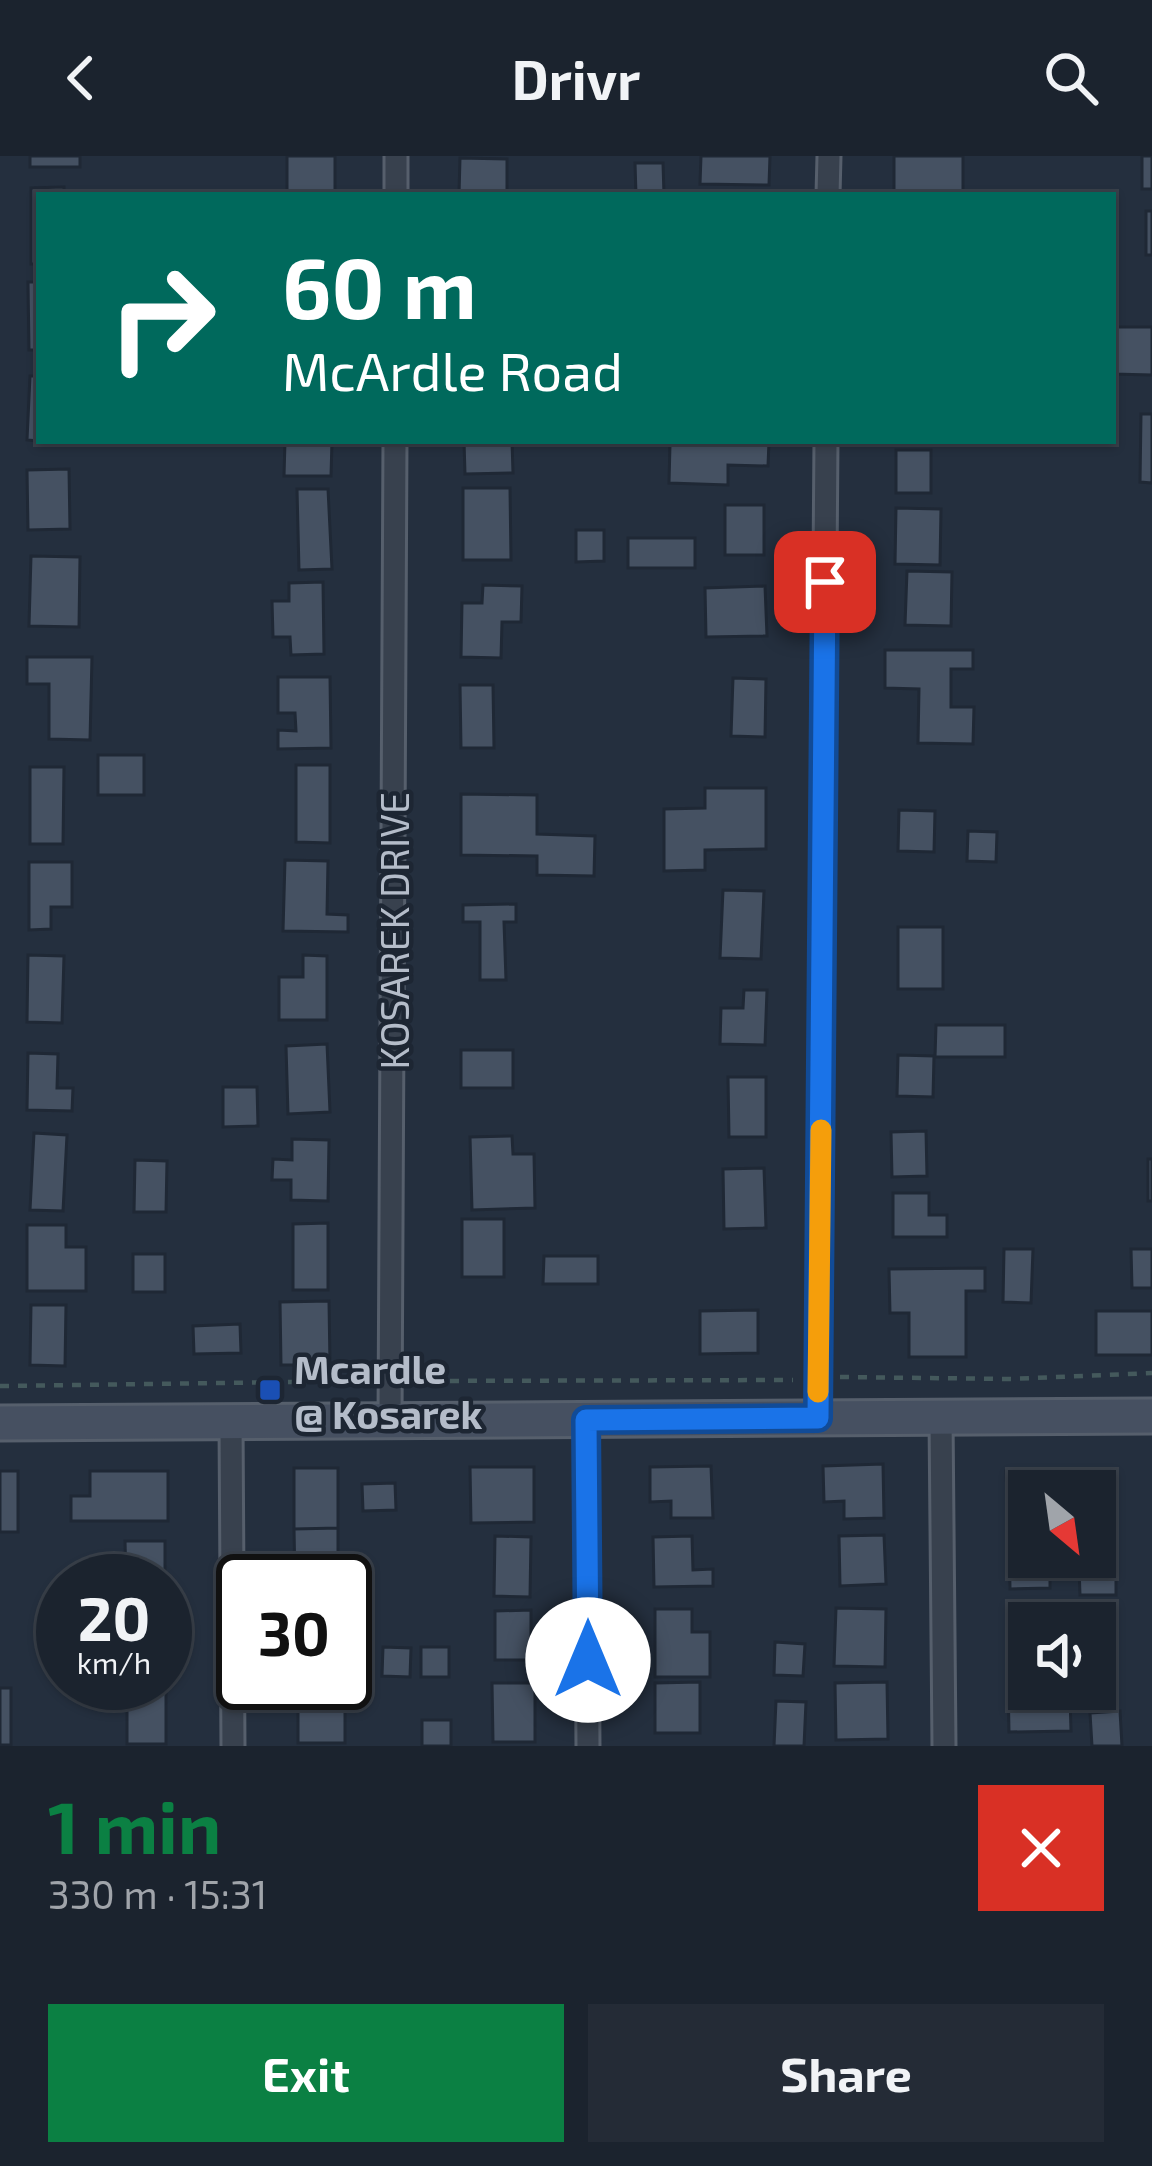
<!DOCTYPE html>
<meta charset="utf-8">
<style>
:root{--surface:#1b232e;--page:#242b36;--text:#f1f3f6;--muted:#a0a4aa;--line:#39404a;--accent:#0b8043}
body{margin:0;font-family:"Exo 2",sans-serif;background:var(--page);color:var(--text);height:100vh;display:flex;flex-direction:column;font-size:45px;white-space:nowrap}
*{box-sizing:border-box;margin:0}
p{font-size:39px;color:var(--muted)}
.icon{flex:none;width:66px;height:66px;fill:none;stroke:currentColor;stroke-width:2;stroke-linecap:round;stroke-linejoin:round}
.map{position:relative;height:1590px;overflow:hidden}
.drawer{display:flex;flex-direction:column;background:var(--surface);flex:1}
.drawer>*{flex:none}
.guide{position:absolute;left:36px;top:36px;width:1080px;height:252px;border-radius:0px;box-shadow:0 3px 9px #0004,0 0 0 3px var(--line);background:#00695c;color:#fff;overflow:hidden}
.needle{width:78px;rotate:151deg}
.tools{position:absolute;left:1008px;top:1314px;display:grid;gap:24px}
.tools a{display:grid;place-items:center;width:108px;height:108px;border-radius:0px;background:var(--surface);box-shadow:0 3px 9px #0004,0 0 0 3px var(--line);font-size:60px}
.speed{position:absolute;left:36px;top:1398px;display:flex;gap:24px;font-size:60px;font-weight:700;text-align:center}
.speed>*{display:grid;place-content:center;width:156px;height:156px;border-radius:50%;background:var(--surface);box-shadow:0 3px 9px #0004,0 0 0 3px var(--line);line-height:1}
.speed small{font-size:30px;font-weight:400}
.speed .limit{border:6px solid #111;border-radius:18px;background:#fff;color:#111}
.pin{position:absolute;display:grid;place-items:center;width:102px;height:102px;color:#fff;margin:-51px;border-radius:24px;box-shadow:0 6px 18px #0006}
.me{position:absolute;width:132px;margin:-66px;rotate:0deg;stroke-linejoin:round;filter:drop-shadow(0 0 9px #0008)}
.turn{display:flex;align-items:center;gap:42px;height:252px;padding:0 48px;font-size:54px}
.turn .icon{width:156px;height:156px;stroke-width:2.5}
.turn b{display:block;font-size:84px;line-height:102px}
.round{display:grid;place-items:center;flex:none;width:126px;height:126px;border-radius:0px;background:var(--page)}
.head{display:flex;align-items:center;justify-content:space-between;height:204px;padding:0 48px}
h1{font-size:72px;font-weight:700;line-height:90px;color:var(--accent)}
.action{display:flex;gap:24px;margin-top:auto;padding:24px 48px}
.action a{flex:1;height:138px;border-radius:0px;background:var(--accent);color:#fff;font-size:48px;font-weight:700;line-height:138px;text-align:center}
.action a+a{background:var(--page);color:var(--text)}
header{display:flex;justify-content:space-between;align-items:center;height:156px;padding:0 48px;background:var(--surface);font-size:54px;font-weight:700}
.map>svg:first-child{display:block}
.building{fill:#455162;stroke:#1f2835;stroke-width:3}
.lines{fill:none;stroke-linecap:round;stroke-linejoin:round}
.street-casing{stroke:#565f6c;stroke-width:27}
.secondary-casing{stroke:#565f6c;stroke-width:39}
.path{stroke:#44595c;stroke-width:4.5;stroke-dasharray:9 9;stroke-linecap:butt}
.street{stroke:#38414e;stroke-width:21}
.secondary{stroke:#465061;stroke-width:33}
.route-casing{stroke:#114b97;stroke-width:30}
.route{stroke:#1a73e8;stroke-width:21}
.slow{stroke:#f59e0b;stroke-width:21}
.transit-dot{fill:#1a4fb4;stroke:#1d2633;stroke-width:4.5}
.labels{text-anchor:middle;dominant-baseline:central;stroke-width:9;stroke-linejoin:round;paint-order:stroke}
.street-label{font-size:39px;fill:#b4bcc9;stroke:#1d2633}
.poi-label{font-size:39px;font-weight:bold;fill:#b4bcc9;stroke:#1d2633;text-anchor:start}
</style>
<header><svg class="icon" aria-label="back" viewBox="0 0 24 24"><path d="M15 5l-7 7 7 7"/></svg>Drivr<svg class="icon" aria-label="search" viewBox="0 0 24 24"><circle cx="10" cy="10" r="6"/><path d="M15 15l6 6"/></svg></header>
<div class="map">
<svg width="1152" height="1590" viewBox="0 0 1152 1590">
<rect width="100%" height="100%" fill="#242f3e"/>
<path class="building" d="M30,0h50v11h-50z
M287,0h48v39h-48z
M701,0h69l-1,29 -69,-1z
M894,0h69v38l46,1h-115z
M1142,0h10v33h-10z
M460,2l47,1v36h-48z
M635,7h28l1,32h-28z
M64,31v8h-25v69h-8v-76z
M1146,55h6v44h-6z
M28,126h11v68h-10z
M1113,171h39v48l-39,-1z
M30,220h9v65l-12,-1z
M1141,258h11v69l-12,-1z
M285,285h47l-1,35h-47z
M464,285h48l1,32 -48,1z
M709,285h60l-1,25 -40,-1v20l-59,-2 1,-39 39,1z
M896,294h35v43h-35z
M69,313l1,60 -42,1 -1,-60z
M463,332h47l1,72h-48z
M297,333h31l4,80 -33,1z
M725,349h39v50h-39z
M896,352l45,1 -1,56 -45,-1z
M576,374h28v31l-28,1z
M628,382h67v30h-67z
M31,400l49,1 -1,70 -50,-1z
M907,415l45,1 -1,54 -46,-1z
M323,426l1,72 -33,1 -1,-18h-17l-1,-36h17v-18z
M483,429l39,1 -1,36h-19l-1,36 -40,-1 1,-54h20z
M765,430l2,50 -61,1 -1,-49z
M885,494h88v19h-22v38h23l-1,37 -55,-1 1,-54 -34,-1z
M27,501h65l-2,83 -41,-1v-55h-22z
M278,521h52l1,71 -53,1v-19l18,1 -1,-18h-17z
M733,522l33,1 -1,58 -34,-1z
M460,529h33l1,63h-33z
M98,599h46v40h-46z
M296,609h34v78l-34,-1z
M30,611h34l-1,77h-33z
M705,632h61v61l-61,1v20l-41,1v-62l41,-1z
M461,638l76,1v39l58,2 -1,40 -57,-1v-19l-76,-1z
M899,654l36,1 -1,41 -36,-1z
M968,675l29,1 -1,30 -29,-1z
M285,704l43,1 -1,53 21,1v17l-65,-1z
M29,706h43v45h-21v22l-22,1z
M723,734l41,1 -3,68 -41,-1z
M516,748v18h-12l2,58h-26v-58h-17v-17z
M898,771h45v62h-45z
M28,799l36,1 -2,67 -35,-1z
M303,799l24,1v64h-48v-43h24z
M744,834h23l-2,55 -45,-1 1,-36h22z
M936,869h69v32h-70z
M327,888l3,68 -42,2 -2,-68z
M461,894h52v38h-52z
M28,897l30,1 -1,34h16l-1,23 -45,-1z
M898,899l36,1 -1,41 -36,-1z
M728,921h38v60h-37z
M223,931h34l1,39 -35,1z
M926,975l1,45 -35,1 -1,-45z
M34,977l33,2 -4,76 -33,-1z
M512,980l1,18h21l1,54 -63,2 -2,-73z
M292,983l37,1 -1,61 -37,-1v-20h-19l1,-21 19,1z
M1148,1003h4v42h-4z
M135,1004l32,1 -1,51h-32z
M764,1012l2,60 -42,1 -1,-60z
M893,1037h36v22h18v22h-54z
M462,1063h42v58h-42z
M328,1067v67h-35v-66z
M27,1069h39v22h20v44h-59z
M1004,1093h29l-2,54 -28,-1z
M1131,1093h21v39h-20z
M133,1098h32v38h-32z
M544,1100h54v28h-55z
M985,1112v23h-19v66h-57v-44h-19l-1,-44z
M329,1145l1,64h-49l-1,-63z
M31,1149h35l-1,61 -35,-1z
M758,1154v43l-58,1v-43z
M1096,1155h56v44h-56z
M240,1168l1,29 -47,1 -1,-28z
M883,1308l1,54 -40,1v-18l-20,1 -1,-36z
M711,1310l2,52h-42v-17l-21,1v-35z
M470,1311h64v55l-63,1z
M294,1312h44v60l-44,1z
M1073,1313l1,22h-45v25l-21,1 -2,-46z
M0,1315h18v61h-18z
M90,1315h78v50h-97v-25h19z
M395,1327l1,27 -33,1 -1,-27z
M338,1372v47h22v21h-15v-15h-50l-1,-52z
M1009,1377h20v24h21v31l-40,1z
M884,1379l2,49 -46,2 -1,-50z
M495,1380l36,1 -1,60 -36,-1z
M692,1380l1,34 20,-1v17l-59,1 -1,-50z
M125,1385h40v59v-19h-39z
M1079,1411h37v28h-36z
M1054,1449v18h-25v32h-20v-49z
M836,1452l50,1 -1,58 -51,-1z
M655,1453h37v23h18v45h-55z
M531,1454v50h-36v-49z
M345,1456h3v50h-3z
M165,1457h3v58h-3z
M775,1486l30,2 -2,32 -29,-1z
M383,1491l28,1 -1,29 -28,-1z
M421,1491h28v30h-28z
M1008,1524h21v9h20l1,7h20l1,35 -62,1z
M700,1526v51h-45v-50z
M887,1526l1,57 -52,1 -1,-57z
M492,1527h43v59h-42z
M298,1529h47v58h-47z
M127,1530h39v58h-39z
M0,1532h11v57h-11z
M776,1545l30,1 -2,44h-30z
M1120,1555l2,35h-30l-2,-33z
M422,1564h29v26h-29z"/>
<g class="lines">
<g class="street-casing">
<path id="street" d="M396,39v-39
M828,39l1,-39
M941,1261l3,329
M818,1262l8,-977
M586,1263l2,327
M390,1265l5,-980
M231,1266l2,324"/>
</g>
<g class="secondary-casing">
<path id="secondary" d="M0,1267l1152,-7"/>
</g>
<path class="path" d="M840,1221l171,2 141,-6
M414,1225l379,-1
M0,1230l367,-5"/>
<use href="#street" class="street"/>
<use href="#secondary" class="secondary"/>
</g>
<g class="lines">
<g class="route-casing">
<path id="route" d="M588,1504l-2,-240 232,-2 7,-836"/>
</g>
<use href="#route" class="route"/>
<path class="slow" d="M818,1236l3,-262"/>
</g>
<rect class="transit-dot" x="258" y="1222" width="24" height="24" rx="6"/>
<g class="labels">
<g class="street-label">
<text transform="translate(393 775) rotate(-90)">KOSAREK DRIVE</text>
</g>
<g class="poi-label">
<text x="294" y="1212">Mcardle<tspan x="294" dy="45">@ Kosarek</tspan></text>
</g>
</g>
</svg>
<div class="tools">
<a><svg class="needle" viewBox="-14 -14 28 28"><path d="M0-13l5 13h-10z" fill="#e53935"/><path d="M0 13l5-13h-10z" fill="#a0a4aa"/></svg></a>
<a><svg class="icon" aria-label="sound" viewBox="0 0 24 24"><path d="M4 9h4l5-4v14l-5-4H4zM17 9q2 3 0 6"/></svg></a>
</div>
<div class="speed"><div>20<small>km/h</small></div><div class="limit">30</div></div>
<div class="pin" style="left:825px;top:426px;background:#d93025"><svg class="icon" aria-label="arrive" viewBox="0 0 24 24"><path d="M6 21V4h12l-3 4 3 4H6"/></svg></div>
<svg class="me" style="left:588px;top:1504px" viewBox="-20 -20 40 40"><circle r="19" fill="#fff"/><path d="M0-13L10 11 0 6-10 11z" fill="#1a73e8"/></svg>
<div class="guide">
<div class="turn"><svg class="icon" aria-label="right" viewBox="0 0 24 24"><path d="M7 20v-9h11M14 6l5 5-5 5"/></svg><div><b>60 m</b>McArdle Road</div></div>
</div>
</div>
<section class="drawer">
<div class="head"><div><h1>1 min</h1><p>330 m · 15:31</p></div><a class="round" style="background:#d93025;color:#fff"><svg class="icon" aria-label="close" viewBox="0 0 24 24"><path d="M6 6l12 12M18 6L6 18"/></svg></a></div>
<div class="action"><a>Exit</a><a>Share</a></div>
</section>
